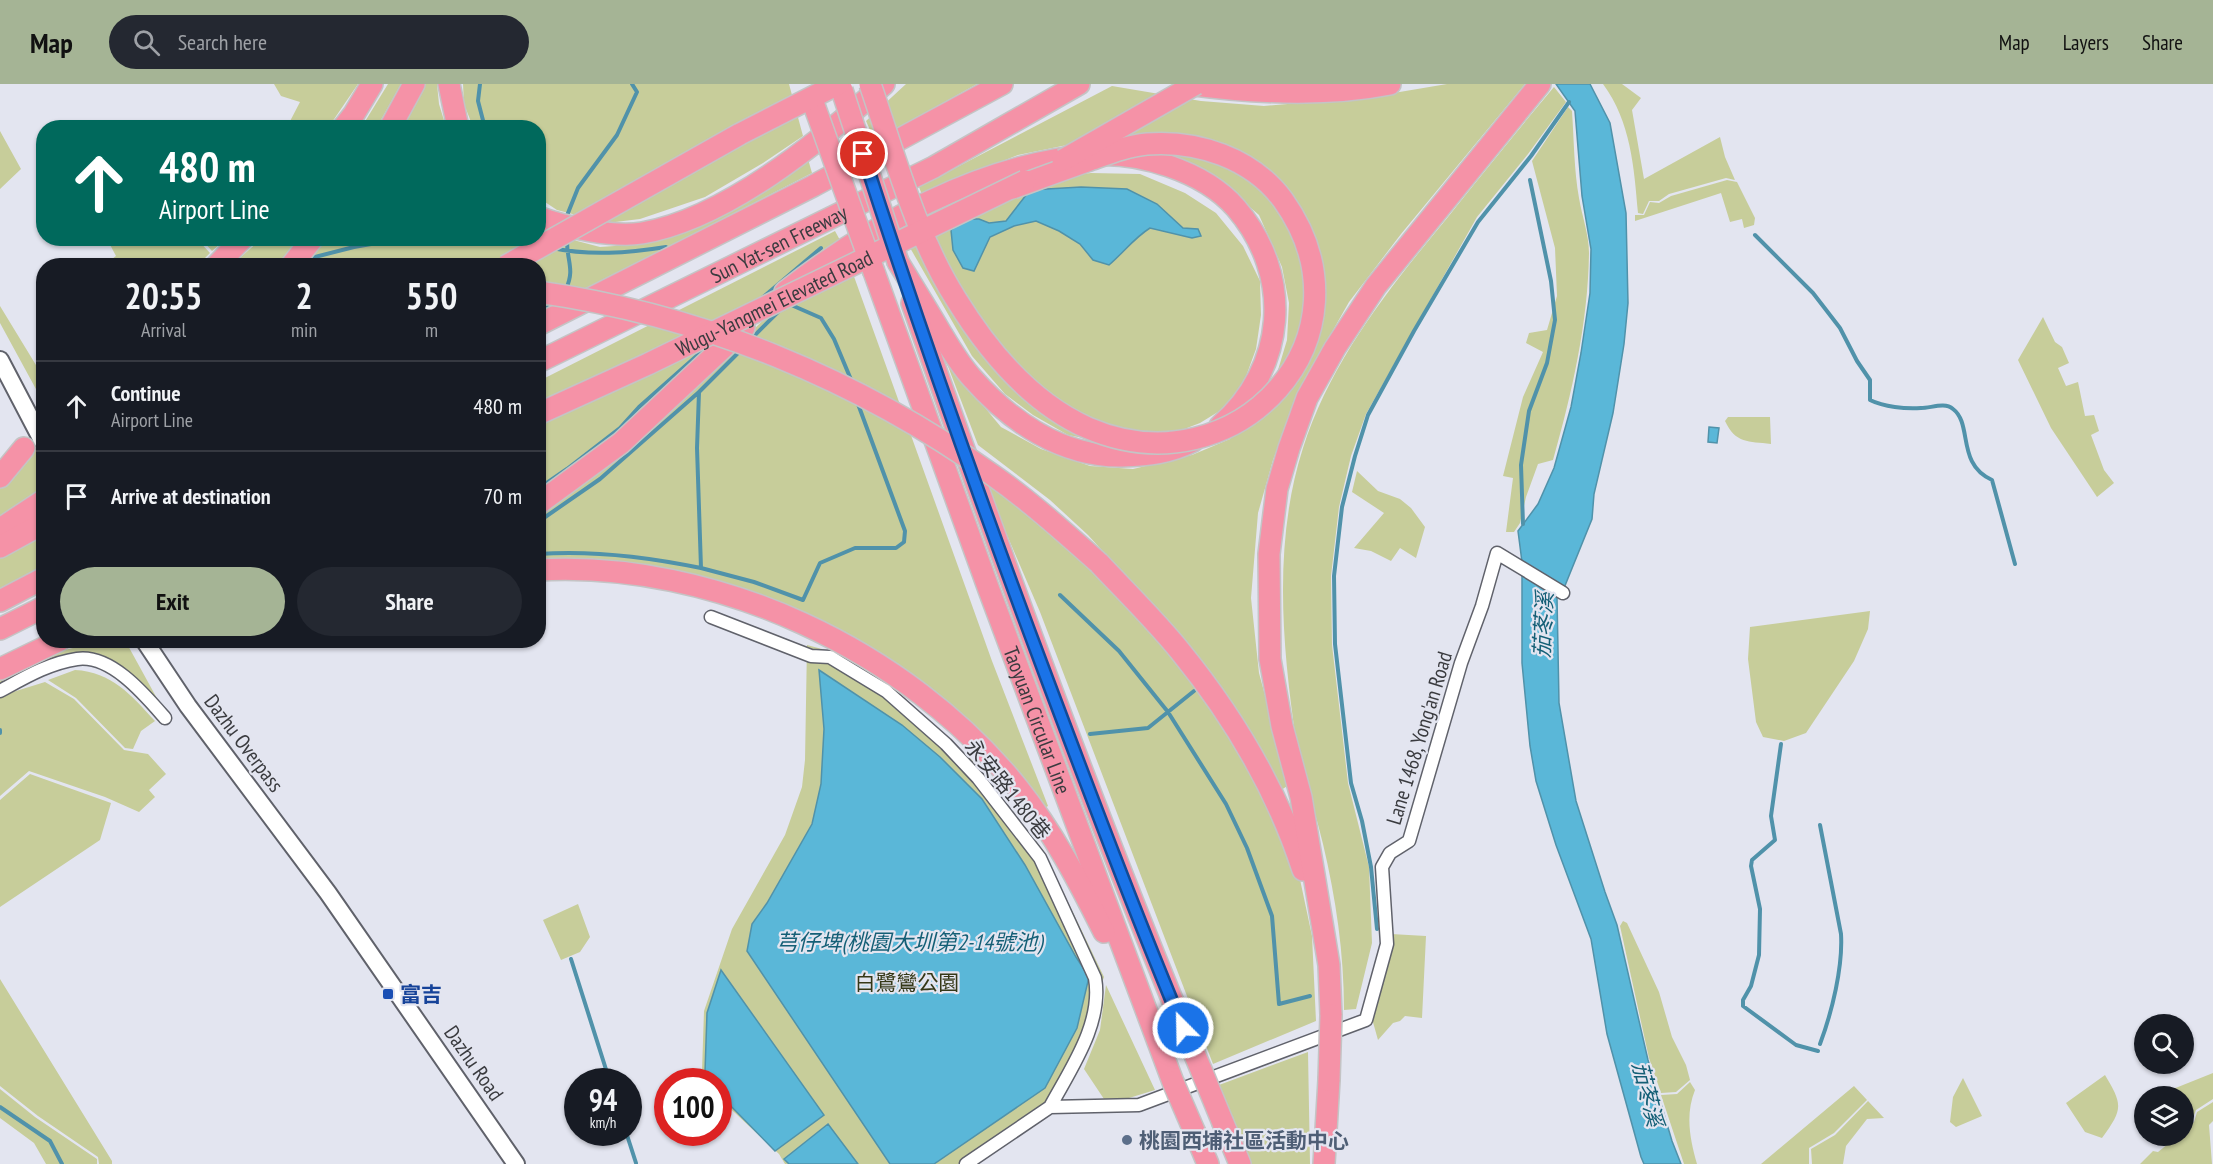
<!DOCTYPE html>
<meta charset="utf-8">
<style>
:root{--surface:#171b24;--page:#242831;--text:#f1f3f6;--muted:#9ea1a6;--line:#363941;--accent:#a5b495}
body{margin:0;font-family:"PT Sans Narrow","Noto Sans TC",sans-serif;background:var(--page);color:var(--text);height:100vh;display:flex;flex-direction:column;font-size:22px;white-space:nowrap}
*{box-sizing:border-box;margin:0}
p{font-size:20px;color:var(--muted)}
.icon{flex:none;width:33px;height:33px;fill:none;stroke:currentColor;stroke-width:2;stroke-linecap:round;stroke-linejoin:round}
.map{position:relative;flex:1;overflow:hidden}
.panel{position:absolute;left:36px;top:174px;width:510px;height:390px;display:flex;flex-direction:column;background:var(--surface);border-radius:24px;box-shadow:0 2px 4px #0004}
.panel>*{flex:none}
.banner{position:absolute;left:36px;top:36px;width:510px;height:126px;border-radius:24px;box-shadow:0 2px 4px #0004;background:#00695c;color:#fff;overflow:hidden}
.controls{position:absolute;left:2134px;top:930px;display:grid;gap:12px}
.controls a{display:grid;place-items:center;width:60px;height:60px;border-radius:50%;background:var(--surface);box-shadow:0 2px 4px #0004;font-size:30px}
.speed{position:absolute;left:564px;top:984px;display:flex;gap:12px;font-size:30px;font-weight:700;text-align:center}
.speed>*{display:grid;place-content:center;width:78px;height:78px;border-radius:50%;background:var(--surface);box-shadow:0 2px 4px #0004;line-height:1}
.speed small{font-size:15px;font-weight:400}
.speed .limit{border:9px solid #d22;background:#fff;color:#111}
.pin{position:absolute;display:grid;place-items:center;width:51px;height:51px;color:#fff;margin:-26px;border:3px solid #fff;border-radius:50%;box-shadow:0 2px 6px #0007}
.me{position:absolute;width:66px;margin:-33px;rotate:337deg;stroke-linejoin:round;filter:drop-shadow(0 0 4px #0008)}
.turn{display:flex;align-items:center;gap:21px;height:126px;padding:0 24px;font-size:27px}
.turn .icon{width:78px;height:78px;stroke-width:2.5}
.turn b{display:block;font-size:42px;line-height:51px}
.eta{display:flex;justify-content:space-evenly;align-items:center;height:102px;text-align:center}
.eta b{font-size:36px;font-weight:700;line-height:42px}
.primary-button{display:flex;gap:12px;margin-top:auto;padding:12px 24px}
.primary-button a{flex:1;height:69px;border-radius:36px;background:var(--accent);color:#111;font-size:24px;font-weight:700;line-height:69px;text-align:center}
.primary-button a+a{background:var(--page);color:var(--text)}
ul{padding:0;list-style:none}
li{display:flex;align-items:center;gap:18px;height:90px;padding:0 24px;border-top:2px solid var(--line)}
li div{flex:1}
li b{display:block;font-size:22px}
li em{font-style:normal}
header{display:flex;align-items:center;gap:36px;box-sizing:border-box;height:84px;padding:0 30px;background:var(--accent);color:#111}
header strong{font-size:28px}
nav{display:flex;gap:33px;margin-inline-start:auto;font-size:21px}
.search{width:420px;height:54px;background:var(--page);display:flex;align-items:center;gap:15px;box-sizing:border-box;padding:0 21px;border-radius:33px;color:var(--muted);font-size:22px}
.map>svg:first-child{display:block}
.green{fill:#c7cd9a}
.water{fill:#5ab7d8;stroke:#5092aa;stroke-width:1.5}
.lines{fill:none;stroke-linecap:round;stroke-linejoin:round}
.stream{stroke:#5092aa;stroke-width:4}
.minor-casing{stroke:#60626b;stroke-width:15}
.secondary-casing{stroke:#60626b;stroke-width:20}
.motorway-casing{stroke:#c4c4c5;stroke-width:24}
.minor{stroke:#fff;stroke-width:12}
.secondary{stroke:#fff;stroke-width:16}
.motorway{stroke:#f592a7;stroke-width:21}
.motorway-bridge-casing{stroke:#c4c4c5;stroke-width:24;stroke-linecap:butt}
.motorway-bridge{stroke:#f592a7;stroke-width:21}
.route-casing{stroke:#114b97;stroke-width:15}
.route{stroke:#1a73e8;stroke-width:10}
.transit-dot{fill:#1a4fb4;stroke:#e3e5f0;stroke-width:2}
.service-dot{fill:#5c6f8a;stroke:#e3e5f0;stroke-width:2}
.labels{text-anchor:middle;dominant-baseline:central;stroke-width:4.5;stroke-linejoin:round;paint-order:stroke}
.street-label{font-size:21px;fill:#3a3b3f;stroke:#e3e5f0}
.park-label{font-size:21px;fill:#353817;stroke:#e3e5f0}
.transit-label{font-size:21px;font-weight:bold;fill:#164399;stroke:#e3e5f0;text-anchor:start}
.service-label{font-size:21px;font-weight:bold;fill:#4e5e75;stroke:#e3e5f0;text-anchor:start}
.water-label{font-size:22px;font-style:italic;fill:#145f76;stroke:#e3e5f0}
</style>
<header>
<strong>Map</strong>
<div class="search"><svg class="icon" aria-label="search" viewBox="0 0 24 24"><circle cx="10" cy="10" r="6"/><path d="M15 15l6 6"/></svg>Search here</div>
<nav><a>Map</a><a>Layers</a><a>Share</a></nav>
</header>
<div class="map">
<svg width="2213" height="1080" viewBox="0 0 2213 1080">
<rect width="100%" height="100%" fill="#e3e5f0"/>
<path class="green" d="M274,0h84l-30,44 -41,-1 13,-25 -19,-6z
M388,0h13l-24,43 -16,1z
M425,0h12l2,20 7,23 -45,1z
M463,0h326l14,52 -40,27 -58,34 -65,22 -33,4 -50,-13 -18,-12 -1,-70 -65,-1 -9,-23z
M906,0h71l-102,57 -9,-20z
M1447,0h78l-124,150 -52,68 -50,88 -26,70 -15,53 -7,85 8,75 30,112 -8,5 -117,-172 -76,-83 -38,-35 -72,-55 -32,-84 55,66 40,22 49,17 43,3 59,-14 38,-16 40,-52 8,-17 9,-30 2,-37 -7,-36 -23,-52 -36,-31 -115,-39h-41l-49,10 -49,19 -47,21 -3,-8 193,-101 89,15 63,5 106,-9z
M1603,0h19l19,14 -9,12 12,69 76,-42 5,20 10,23 -9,-2 -57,16 -10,7h-10l-6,13 -5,-1c-4,-46 -7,-91 -35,-129z
M1554,3l12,15 -38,52 -51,63 -111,197 -15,42 -12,51 -8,69 1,69 16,138 21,84 3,76 -16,66 -12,1c0,-57 -8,-111 -21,-166 -8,-35 -21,-69 -27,-104 -14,-96 -23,-198 7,-292 28,-88 87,-161 145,-231 35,-44 70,-87 106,-130z
M1568,23l4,4c2,29 2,59 7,87 3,18 10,37 10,55 -1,70 -17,140 -36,207l-15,4 -12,33 -6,26 -6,9h-8l7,-54 -10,-2 20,-79 20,-45 -17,-9 3,-10 18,-3 10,-34 -2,-48 -23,-87z
M0,47l21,38 -21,20z
M808,75l4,14 -273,141 -1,-48h-307l31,-28h276l1,-7 61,16 43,-3 42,-13z
M1091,89l49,1 45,19 31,20 27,33 17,35 1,34 -5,34 -11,30 -19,28 -26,16 -26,10 -55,12 -51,-10 -35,-20 -28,-21 -33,-38 -71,-124 99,-48z
M1727,96l10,2 18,36 -1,7 -10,3 -2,-9 -12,3 -9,-29 -86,28v-6h9l6,-13 9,1 12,-7z
M835,147l6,11 -216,191 -86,63v-115z
M107,155h65l3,4 8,-4h14l13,14 -12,12h-94l12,-9z
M201,155h25l-14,12z
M847,173l145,404 56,145 -5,3 -141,-139 -93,-56 -111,-35 -159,-16v-51l174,-144 63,-60z
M0,222l39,64 4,4v28l-43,-79z
M2043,233l12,25 7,5 7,16 -11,5 8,18 12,-4 7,34 9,-1 5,16 -8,4 13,35 10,13 -17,14 -46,-69 -33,-68z
M1728,333h42l1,27c-23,-3 -35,0 -46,-23z
M43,357v129l-43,22v-109z
M1357,387l21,20 22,8 11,9 14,19 -9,31 -16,-10 -9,13 -20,-10 -17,-3 30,-35 -32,-21z
M983,395l81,63 77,75 76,97 44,70 37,86 14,66 4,85 -103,43 -173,-452z
M1870,527l-2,18 -14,32 -48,72 -22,8 -21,-4 -7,-15 -8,-63 2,-32z
M126,558l39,71 -31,-21 -22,-19 -22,-8h-16l-74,25v-25l73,-17z
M807,561l30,8 52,31 82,75 72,91 61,127 -16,44 -19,44 -22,38 -89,61h-173l-6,-10 -60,-56 -1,-16 -12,-1 -4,-10 2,-60 28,-82 53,-94 17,-48 3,-27z
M75,586c37,2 56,25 80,51l-14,10 -8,18 -8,-1 -49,-50 -28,-18z
M45,598l29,17 50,51 24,4 18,20 -17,16 6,7 -16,15 -34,-15 -76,-26 -29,25v-100z
M30,690l81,29 -11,37 -100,67v-107z
M578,820l12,33 -10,15 -19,8 -18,-40z
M1623,837l4,2 32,69 13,45 14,28 4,15 -14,12 -15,1 -12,-35 -29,-132z
M1391,850l35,2 -4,82 -17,-2 -5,5 -7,2 -15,17 -7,-25z
M0,895l112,182v3h-13l-1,-7 -60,-41 -38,-30z
M1106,901l49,105 -26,8 -25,1 -20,-30 16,-39z
M1308,968l2,112h-59l-32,-79z
M2213,989v26l-17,11 -3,8 -9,-12v-10h-6l-5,-7z
M2105,991c18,30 18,34 -3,63l-17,-6 -19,-29z
M1963,994l19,38 -26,11 -6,-5 3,-25z
M1690,998l5,8c-10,25 -5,49 2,74h-13l-23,-69 16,-1z
M1854,1002l13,14 -33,33 -25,15v16h-48z
M0,1005l35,28 62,42v5h-51l-12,-21 -34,-25z
M1868,1017l16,17 -17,1 -21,27 -3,18h-31l-1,-15 24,-14z
M2213,1018v19l-4,4 3,39h-72l13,-13 5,1 20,-16h6v-6l10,-8 3,-10z"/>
<path class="water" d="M1556,0h34l20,39 16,90 2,90 -4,41 -11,69 -19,81 -2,25 -28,69 -7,9 2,106 17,98 29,91 12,33 31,135 24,81 9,23h-37l-3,-7 -34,-123 -16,-95 -35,-94 -20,-64 -6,-35 -8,-83v-101l-4,-31 20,-27 16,-36 17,-61 10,-54 9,-60 1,-44 -9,-53 -7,-85z
M1081,103l46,2 30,15 26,24 15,1 3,7 -9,2 -42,-10c-16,10 -27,25 -41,37l-16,-5 -13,-16 -21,-13 -23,-10 -22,5 -24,11 -16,34 -11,-3 -10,-18 -2,-20 12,-11h16l10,4 17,-2 24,-31z
M1709,343l10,1 -2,15 -9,-1z
M819,586l83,55 38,32 42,42 43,66 51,92 13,20 -12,51 -32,60 -111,76h-44l-143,-213 5,-27 15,-21 45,-79 9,-40 3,-55z
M721,886l103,145 -49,36 -56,-57 -1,-12 -9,-1 -4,-9 2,-59z
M828,1040l30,40h-69l-5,-5z"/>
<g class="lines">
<path class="stream" d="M480,0l-2,17 7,27
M566,134l12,-30 39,-53 20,-43 -5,-8
M1755,151l58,58 27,35 17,33 13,19v20c14,7 35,9 51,8 10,0 24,-6 32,1 20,15 3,55 39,71l23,84
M504,154l26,6
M552,164c38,8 76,5 114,-1
M307,175l47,-12 51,-9
M566,205c9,-20 1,-27 1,-48
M762,214l59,-50
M789,220l32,14 13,21 18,43
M538,228l19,-9
M750,256l31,-31
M699,308l42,-42
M538,405l29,-20 53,-41 19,-21 70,-62
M538,438l62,-43 99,-87 -2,56 4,120 53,14 49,18 17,-37 35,-15h41l8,-6 1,-11 -47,-127
M1523,440l-2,-59 8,-54 18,-48 8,-43 -4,-39 -21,-101
M538,470c54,-4 110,3 163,14
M1060,511l59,56 49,61 58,92 21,44 25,68 7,88 31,-8
M0,646v3
M1090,650l58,-6 46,-37
M1781,660l-10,72 4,24 -23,20 -1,6 9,43 -1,46 -8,31 -8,14v6l53,39 22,6
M1820,741l21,109c2,33 -9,78 -21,110
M1377,845l-6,-62 -9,-46 -11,-38 -16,-139 -1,-68 8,-69 13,-51 13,-41 46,-84 64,-109 53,-66 38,-54
M571,875l39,123
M0,1023l50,34 12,23
M626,1048l10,31"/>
<g class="minor-casing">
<path id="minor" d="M711,533l100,39 19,1 56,34 60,53 32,34 62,80 55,120c8,45 -24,90 -45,129
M0,607c24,-13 49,-28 77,-32 34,-5 68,36 88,59
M966,1080l84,-57 89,-2 227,-85 21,-76 -5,-77 8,-14 19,-12 52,-178 21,-57 15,-53 66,40"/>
</g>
<g class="secondary-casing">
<path id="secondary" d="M0,276l44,84
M144,556l44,66 140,187 188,271"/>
</g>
<g class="motorway-casing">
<g id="motorway">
<path d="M449,0l9,44"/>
<path d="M1187,0c66,9 137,13 203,0"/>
<path d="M343,44l11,-14 18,-30"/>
<path d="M390,44l24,-44"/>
<path d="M538,133c27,10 76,21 104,16 84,-14 180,-93 242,-149"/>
<path d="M898,178c14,23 29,47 43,71 9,15 19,32 31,45 39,44 90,79 150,78 26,-1 48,-3 71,-15"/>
<path d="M216,182l27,-28"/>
<path d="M291,182l22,-28"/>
<path id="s1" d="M874,188l115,318 184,492"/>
<path d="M785,208c85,-67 197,-128 306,-137 47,-4 113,16 145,53 58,68 50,160 -16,218"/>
<path d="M912,219c91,258 184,516 290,769"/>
<path d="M538,241l275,-139 189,-102"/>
<path id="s2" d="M538,278l396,-195 145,-83"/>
<path d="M0,393l24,-29"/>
<path d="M538,420l83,-61 123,-115"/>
<path d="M0,445l44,-29"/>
<path d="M0,463l44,-24"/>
<path d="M1099,479c27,29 56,57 81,88 53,65 97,139 123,219"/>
<path d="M538,486c177,-10 369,80 480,218 35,44 61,94 86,144"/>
<path d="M0,517l44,-23"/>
<path d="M0,545l44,-22"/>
<path d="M0,585l60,-29"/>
<path d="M1331,931l-2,-50 -28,-168 -19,-71 -12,-67 -1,-105 8,-65 12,-41 18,-50 28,-50 41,-62 164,-202"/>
<path d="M1223,1039l17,41"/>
<path d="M1195,1049l13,31"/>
<path d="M1324,1080l5,-84"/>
</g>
</g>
<use href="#minor" class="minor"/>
<use href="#secondary" class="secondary"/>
<use href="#motorway" class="motorway"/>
<g class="motorway-bridge-casing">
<g id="motorway-bridge">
<path d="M870,0c25,72 45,150 86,215 32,52 75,104 132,129 149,64 292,-92 195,-228 -31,-42 -86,-60 -136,-56 -21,2 -40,10 -60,17 -25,9 -49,18 -74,27"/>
<path d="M842,6l56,172"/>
<path d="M814,21l60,167"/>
<path d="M1063,76l133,-76"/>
<path d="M506,182l234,-132 98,-50"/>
<path d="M538,208c165,23 321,88 456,184 37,26 71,57 105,87"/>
<path id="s3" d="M538,330l110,-50 377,-183"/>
<path d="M1202,988l21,51"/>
<path d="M1329,996l2,-65"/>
<path d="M1173,998l22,51"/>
</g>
</g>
<use href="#motorway-bridge" class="motorway-bridge"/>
</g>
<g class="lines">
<g class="route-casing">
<path id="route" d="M863,70c57,177 119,352 184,525 44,117 88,234 136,349"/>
</g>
<use href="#route" class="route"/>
</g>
<rect class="transit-dot" x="382" y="904" width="12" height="12" rx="3"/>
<circle class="service-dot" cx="1127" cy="1056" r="6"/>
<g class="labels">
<g class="street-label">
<text stroke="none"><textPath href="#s2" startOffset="268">Sun Yat-sen Freeway</textPath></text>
<text stroke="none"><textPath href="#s3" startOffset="261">Wugu-Yangmei Elevated Road</textPath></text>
<text stroke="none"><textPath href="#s1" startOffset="477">Taoyuan Circular Line</textPath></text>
<text transform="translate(1419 654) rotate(-73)">Lane 1468, Yong'an Road</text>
<text transform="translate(244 659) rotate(53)">Dazhu Overpass</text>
<text transform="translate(1008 705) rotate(51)">永安路1480巷</text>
<text transform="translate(474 979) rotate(55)">Dazhu Road</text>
</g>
<g class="park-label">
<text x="907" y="898">白鷺鸞公園</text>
</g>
<g class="transit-label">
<text x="400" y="910">富吉</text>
</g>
<g class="service-label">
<text x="1139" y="1056">桃園西埔社區活動中心</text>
</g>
<g class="water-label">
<text transform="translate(1543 541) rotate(-87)">茄苳溪</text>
<text x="909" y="858">芎仔埤(桃園大圳第2-14號池)</text>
<text transform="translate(1648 1010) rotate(76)">茄苳溪</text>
</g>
</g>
</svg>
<div class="controls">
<a><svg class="icon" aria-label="search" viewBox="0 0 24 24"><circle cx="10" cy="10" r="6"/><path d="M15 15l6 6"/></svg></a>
<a><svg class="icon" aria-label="layers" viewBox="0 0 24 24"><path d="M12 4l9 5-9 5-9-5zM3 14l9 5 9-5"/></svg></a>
</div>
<div class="speed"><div>94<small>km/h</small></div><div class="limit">100</div></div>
<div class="pin" style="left:863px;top:70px;background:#d93025"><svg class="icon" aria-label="arrive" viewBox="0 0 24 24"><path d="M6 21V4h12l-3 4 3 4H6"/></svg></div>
<svg class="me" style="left:1183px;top:944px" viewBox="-20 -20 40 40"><circle r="17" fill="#1a73e8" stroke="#fff" stroke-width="3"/><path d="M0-11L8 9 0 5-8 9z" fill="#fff"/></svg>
<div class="banner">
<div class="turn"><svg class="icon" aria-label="ahead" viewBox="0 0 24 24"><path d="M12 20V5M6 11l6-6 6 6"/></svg><div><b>480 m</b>Airport Line</div></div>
</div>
<section class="panel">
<div class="eta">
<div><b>20:55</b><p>Arrival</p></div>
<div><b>2</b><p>min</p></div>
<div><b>550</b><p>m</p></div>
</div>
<ul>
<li><svg class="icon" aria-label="ahead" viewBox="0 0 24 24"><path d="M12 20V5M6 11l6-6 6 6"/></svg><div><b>Continue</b><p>Airport Line</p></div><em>480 m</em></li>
<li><svg class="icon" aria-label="arrive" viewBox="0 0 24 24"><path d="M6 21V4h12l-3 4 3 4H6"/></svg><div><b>Arrive at destination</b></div><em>70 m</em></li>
</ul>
<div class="primary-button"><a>Exit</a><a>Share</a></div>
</section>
</div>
